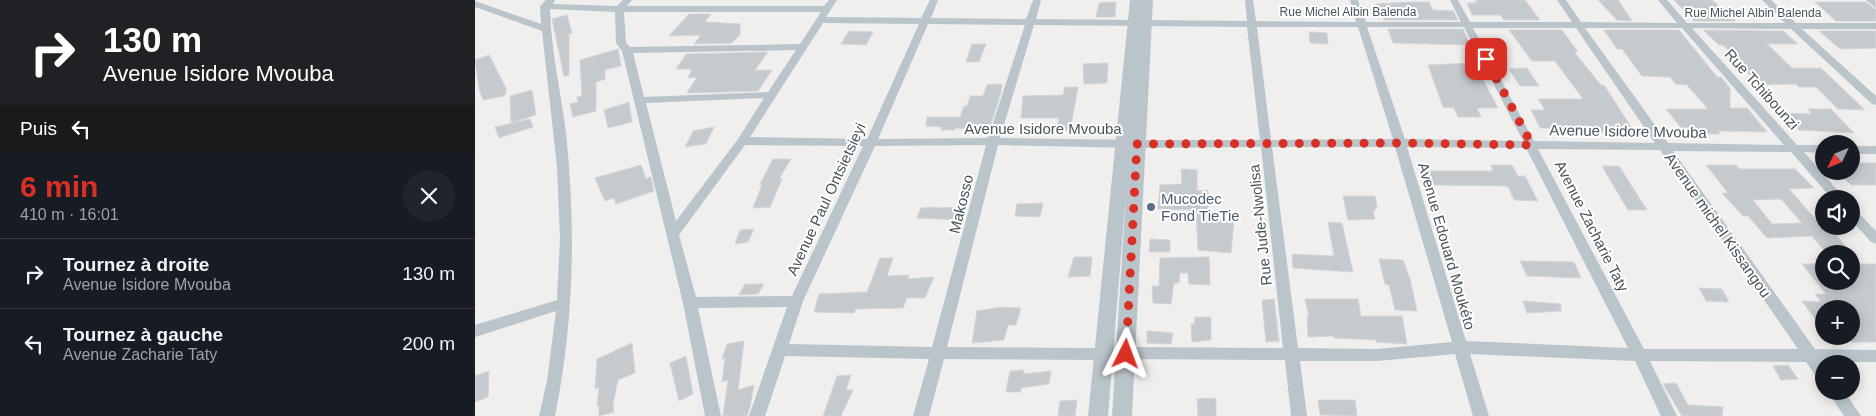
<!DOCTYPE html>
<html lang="fr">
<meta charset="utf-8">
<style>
:root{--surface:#171b24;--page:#20242c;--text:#f1f3f6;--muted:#9ea1a6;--line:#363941;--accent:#d93025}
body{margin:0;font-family:Helvetica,sans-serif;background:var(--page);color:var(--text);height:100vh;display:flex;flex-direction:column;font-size:19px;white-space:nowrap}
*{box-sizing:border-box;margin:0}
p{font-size:16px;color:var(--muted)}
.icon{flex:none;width:28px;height:28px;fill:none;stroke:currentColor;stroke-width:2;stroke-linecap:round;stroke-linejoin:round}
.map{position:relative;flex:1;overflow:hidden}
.sheet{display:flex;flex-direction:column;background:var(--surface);width:475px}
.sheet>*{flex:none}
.top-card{background:#202124;color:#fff;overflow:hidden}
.needle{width:32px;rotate:227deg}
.fabs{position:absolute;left:1340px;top:135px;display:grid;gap:10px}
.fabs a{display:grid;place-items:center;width:45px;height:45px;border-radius:50%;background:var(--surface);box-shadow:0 2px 12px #0003;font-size:25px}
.pin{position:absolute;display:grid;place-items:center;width:42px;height:42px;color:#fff;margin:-21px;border-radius:10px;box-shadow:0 2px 8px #0006}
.me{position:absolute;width:55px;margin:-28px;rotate:3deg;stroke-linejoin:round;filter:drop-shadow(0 0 4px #0008)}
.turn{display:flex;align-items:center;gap:18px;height:105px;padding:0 20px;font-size:22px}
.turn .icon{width:65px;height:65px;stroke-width:2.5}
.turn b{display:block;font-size:35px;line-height:42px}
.then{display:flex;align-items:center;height:48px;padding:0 20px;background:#0003;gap:10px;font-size:19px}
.round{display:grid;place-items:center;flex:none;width:52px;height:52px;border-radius:26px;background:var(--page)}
.overview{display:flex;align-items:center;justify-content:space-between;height:85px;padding:0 20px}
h1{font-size:30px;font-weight:700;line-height:38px;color:var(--accent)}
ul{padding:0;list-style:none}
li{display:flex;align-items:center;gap:15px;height:70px;padding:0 20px;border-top:1px solid var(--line)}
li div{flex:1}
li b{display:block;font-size:19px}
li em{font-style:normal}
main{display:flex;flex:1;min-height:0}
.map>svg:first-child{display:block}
.building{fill:#c5cace;stroke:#d2d6d9;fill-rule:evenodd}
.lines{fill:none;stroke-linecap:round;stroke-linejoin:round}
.minor{fill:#bac5cb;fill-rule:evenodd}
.tertiary{fill:#bac5cb;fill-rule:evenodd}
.route{stroke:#d93025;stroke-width:9;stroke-dasharray:0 16.2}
.service-dot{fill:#5c6f8a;stroke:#fff;stroke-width:2}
.labels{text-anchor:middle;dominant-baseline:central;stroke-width:4;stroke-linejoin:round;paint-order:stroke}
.far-street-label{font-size:12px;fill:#47555b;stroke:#fff}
.street-label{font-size:15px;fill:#47555b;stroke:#fff}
.service-label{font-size:15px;fill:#4e5e75;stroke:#fff;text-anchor:start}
</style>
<main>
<section class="sheet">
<div class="top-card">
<div class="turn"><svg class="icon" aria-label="right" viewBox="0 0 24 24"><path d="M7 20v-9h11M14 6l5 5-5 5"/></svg><div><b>130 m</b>Avenue Isidore Mvouba</div></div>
<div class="then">Puis<svg class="icon" aria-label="left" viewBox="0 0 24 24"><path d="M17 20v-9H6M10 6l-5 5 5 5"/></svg></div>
</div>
<div class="overview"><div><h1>6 min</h1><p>410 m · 16:01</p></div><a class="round"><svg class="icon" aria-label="close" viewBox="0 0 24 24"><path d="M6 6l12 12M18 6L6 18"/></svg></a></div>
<ul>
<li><svg class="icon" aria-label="right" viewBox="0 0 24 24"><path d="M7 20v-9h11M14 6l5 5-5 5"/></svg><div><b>Tournez à droite</b><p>Avenue Isidore Mvouba</p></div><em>130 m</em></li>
<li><svg class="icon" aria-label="left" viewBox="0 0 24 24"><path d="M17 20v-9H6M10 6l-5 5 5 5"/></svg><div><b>Tournez à gauche</b><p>Avenue Zacharie Taty</p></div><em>200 m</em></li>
</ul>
</section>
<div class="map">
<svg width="1401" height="416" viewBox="0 0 1401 416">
<rect width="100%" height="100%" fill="#f1eeee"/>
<path class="building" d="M1000,0h50l15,20h-36l-3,-5h-29l-5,-12h10z
M1123,0h20l14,21 -15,-1z
M1199,0h38l24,21h-42z
M641,2l-1,15h-19l3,-14z
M937,2h17l4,8 20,1 5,9h-74l-8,-16z
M1340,2h51l10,8v11h-40z
M214,14h22l-6,8 35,2v11l-9,8 -37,1 7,-9 -32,1z
M92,15l5,18 -3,1v41l-5,1 -12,-57z
M913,29h75l7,16 -77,-2z
M1034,30h53l16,22h-4l27,33h3l31,48 -54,-1 -3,-4h-38l-9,-18h14l-7,-11h45l-28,-38h-23z
M1129,30h75l38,47h4l9,11v20h17l20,24 -49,-1 3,3h-35l-20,-25h42l-21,-24 -11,-1 -6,-7 -28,-1 -20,-27h-5z
M1228,30l80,1 15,13h-31l25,24h29l44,42 -27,-1 -22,-22h-17l-3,-3 -35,1 -15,-14h4l-27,-26h-4z
M374,31l24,1 -7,13 -25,-1z
M1344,31h57v17l-36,1z
M834,32l18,1 1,11 -18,-1z
M497,44h14l-7,18h-13z
M143,49l3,17 -16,4v9l-9,3v29l-23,6 -3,-13 8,-2 -1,-5 5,-1 -2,-36z
M293,52l-13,18h17l-14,21 -71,2 10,-16 -9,1 4,-9h-16l10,-15z
M14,55l17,33v5l-2,3 -21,4 -4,-11 -4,-29z
M633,63l-1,20 -23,1 -1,-20z
M999,63l24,45h-21l4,9h-23l-4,-9 -11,-1 -15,-42z
M1052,68l12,18h-19l-11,-17z
M527,84l-2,12 -11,34 -34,-2v2h-14l1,-3 -16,-1 1,-9h33l4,-11h3l3,-10h13l4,-11z
M590,87h13l-8,44 -14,-1 3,-12h-38l2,-22 40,-1z
M57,90l4,25 -25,8 -1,-27z
M154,102l3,20 -24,6 -4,-18z
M1333,109h23l23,24 -55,-3 -15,-17 28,1z
M55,119l3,8 -34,11 -4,-11z
M239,127l-8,17 -21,3 8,-16z
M298,159h18l-12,20h3l-12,28 -17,1 9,-23h-2l2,-5z
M1376,163h25v22h-25l-14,-14h14z
M166,165l5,14 5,-2 3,14 -38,13 -2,-6 -9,3 -10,-23z
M1016,165h21l6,11h7l13,25 -24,-1 -6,-14 -78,-1 -5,-14h68z
M1231,165h30l3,4h56l19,19 -25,1 28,32h7v5h5l31,38h16v78h-25v-33h-25l-2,-4v26l-22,-30 19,1 -6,-8h11l-24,-30h22v17h27v-27h-24l-15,-18 -45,2 -19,-22h-5l-21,-23h6zM1306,199l21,24 -30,1 -19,-24z
M1127,166h17l28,44h-19z
M706,169l16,1v21l11,-1v30h26l-3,33 -33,-3 -2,-40 -38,-1 2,-24 22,-1z
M868,196h32l2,11 -4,5 2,7 -27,1z
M568,203l-3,14 -25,-1 2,-12z
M462,207v1l30,-1 -6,13 -44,-2 4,-10z
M853,222l14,1 11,49 -60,-4 -1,-14 42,2z
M279,229l-6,13 -13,2 5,-14z
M675,239l20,1v12h-21z
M599,257h18l-2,19 -22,1z
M734,257l1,28 -21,-1 -1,-11h-8l-1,10h-5l-3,21 -18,-1 -1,-17h7l1,-28z
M405,258h13l-6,18 22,-1 -1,4 26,-2 -9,21h-18l-4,10 -47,1 -2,4 -40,-1 5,-18 48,-2z
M904,259l24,1 7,19 7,32 -22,-1 -6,-25 -4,-1z
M1045,261l54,1 7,16 -54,-2z
M270,284h19l-6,10 -19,1z
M1224,288l23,1 7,13 -23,-1z
M799,299l5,42 -13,1 -4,-42z
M830,299h53l3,17h41l5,28 -31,-2v-2l-42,-2v-2l-26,1 -1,-21h2z
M1048,301l38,3v7l-34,2z
M526,307l20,1 -5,17h-8l-4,15 -32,3 5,-32z
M720,317h16v23l-19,2 -1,-18h3z
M672,331l26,2 -2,11 -24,-1z
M269,341l-6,49 16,-5 -4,22 -3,9h-24l5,-36 -6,2 3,-24 -3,1 5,-15z
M157,343l3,30 -17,7 -5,24 1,8 -15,4v-11l-2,1 2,-19 -4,2 2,-30z
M211,356l7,38 -14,7 -9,-38z
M1313,365l10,14 -17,1 -8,-14z
M549,370l-1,4 28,-3 -2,13 -28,4 -1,4h-14l4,-21z
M14,371l-1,26 -13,5v-26z
M376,375l-5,15h7l-12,26h-18l14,-40z
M1201,383l12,22 35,2 -1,9h-40l-19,-32z
M741,398v18h-18l-1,-17z
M602,400l-2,16h-17l2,-15z
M843,400h37l2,16 -37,-1z"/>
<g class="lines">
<path class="minor" d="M71,0h9l-2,4 64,2 6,-6h9l-5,6h197l5,-6h8l-11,17 95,1 9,-18h8l-7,18 95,1 7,-19h8l-5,19 211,2 -2,-21h8l3,21 100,1 -6,-22h8l8,22h95l-11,-22h8l12,22h102l-15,-22h9l15,22 96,1 -19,-23h9l20,23h98l-23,-23h9l25,23h80v6h-74l74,67v9l-4,-1 -81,-75 -99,-1 105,117h27v8l-20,-1 41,47h-13l-41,-47 -118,-1 142,198 61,1v12h-53l1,19 -5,-1 -13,-18 -156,-1 27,55h-16l-26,-55 -165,-7 19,62h-16l-18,-62 -78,7h-77l7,55h-16l-6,-56 -159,-1 -5,-2 -2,-4 2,-4 5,-2 157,1 -22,-201 -124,1 -139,-3 -51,202 156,1 5,2 2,4 -2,4 -5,2 -159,-1 -15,57h-16l16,-57 -144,-3 -20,60h-16l38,-109 -89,1 23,108h-16l-22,-113 -61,-252 -6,-8 -1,-31 -65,-3c1,42 11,83 16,124 10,95 8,189 -11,283h-16l8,-35 9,-70 -81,26v-12l82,-25 3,-62 -3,-71 -15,-136 -67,-24v-6l66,23 -1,-18zM149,12h197l-21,32 -170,3 -4,-4zM348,23l96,1 -52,115 -117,-2zM453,24l97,1 -37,113 -110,1zM559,25l213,2 13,113h-123l-137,-2zM782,27h101l35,112 -122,1zM892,27h97l59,114 -118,-2zM998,28h103l79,115 -121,-2zM1110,28h97l102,117 -116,-2zM321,50l-28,42 -124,5 -11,-44zM289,98l-26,41 -62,82 -30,-118zM270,145l118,1 -71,150 -96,1 -17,-62zM511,145l-54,202 -143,-3 14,-43 72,-155zM797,147h123l57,195 -75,7 -79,-1zM932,147l119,1 102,200 -162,-7zM1063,149l122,1 138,199h-154z
M1391,0h9l1,8z
M1376,146h25v8h-25z
M1376,208l4,1 21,22v13l-5,-2 -20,-22z
M1352,391h17l17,25h-17z"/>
<path class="tertiary" d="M655,0h23l-21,416h-20l14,-223 -18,223h-20z"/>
</g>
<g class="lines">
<path class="route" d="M651,354l11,-210 263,-1 132,2 -46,-86"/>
</g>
<circle class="service-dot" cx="676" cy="207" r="5"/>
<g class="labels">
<g class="far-street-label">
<text x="873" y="12">Rue Michel Albin Balenda</text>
<text x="1278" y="13">Rue Michel Albin Balenda</text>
</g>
<g class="street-label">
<text transform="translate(1287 89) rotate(48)">Rue Tchibounzi</text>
<text x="568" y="128">Avenue Isidore Mvouba</text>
<text transform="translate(1153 131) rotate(1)">Avenue Isidore Mvouba</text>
<text transform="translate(351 199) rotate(-65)">Avenue Paul Ontsietsieyi</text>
<text transform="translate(486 204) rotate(-76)">Makosso</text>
<text transform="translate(785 225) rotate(-96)">Rue Jude-Nwolisa</text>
<text transform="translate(1243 225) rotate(55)">Avenue michel Kissangou</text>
<text transform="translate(1117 226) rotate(63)">Avenue Zacharie Taty</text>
<text transform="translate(972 246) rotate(74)">Avenue Edouard Moukéto</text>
</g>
<g class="service-label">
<text x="686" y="198">Mucodec<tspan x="686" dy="17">Fond TieTie</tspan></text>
</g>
</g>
</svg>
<div class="fabs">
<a><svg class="needle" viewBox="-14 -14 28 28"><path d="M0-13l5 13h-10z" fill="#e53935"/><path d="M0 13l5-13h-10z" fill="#9ea1a6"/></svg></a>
<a><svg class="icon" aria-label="sound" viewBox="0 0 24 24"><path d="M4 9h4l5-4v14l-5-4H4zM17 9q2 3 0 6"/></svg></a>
<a><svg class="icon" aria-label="search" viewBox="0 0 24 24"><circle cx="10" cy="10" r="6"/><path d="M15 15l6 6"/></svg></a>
<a>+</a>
<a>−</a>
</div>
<div class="pin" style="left:1011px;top:59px;background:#d93025"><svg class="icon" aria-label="arrive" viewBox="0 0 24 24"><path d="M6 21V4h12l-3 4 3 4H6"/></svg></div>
<svg class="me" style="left:651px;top:354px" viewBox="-20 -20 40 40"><path d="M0-17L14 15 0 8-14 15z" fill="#d93025" stroke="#fff" stroke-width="4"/></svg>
</div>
</main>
